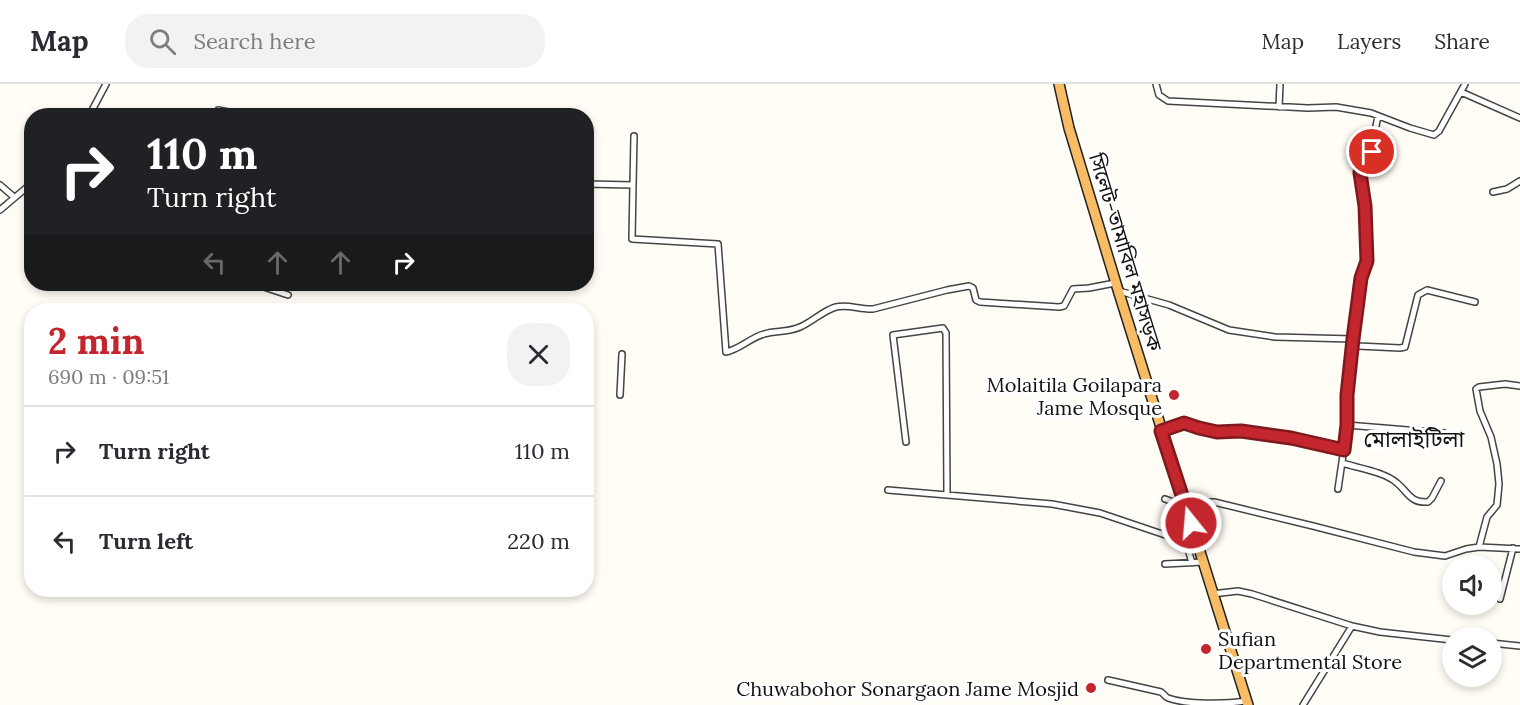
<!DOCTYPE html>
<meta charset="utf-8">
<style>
:root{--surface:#fff;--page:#f2f2f3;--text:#2b2b33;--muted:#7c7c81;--line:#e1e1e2;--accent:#c4262e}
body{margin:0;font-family:Lora,"Noto Sans Bengali",serif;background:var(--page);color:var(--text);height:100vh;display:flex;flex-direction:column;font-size:22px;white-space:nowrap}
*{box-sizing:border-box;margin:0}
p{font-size:20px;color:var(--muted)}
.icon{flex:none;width:33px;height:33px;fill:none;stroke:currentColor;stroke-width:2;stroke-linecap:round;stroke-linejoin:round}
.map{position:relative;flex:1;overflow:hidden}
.details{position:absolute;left:24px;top:219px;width:570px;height:294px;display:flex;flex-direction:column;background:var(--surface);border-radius:24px;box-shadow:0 3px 9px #0003}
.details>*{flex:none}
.top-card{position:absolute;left:24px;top:24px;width:570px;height:183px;border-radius:24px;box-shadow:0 3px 9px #0003;background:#202124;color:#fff;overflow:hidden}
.controls{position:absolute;left:1442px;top:471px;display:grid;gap:12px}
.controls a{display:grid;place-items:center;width:60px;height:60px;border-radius:50%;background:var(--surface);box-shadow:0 3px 9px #0003;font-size:30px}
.pin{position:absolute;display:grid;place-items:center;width:51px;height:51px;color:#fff;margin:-26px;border:3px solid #fff;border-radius:50%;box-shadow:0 2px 6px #0007}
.me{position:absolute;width:66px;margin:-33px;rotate:343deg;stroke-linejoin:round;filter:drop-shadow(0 0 4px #0008)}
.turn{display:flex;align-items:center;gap:21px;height:126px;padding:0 24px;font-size:27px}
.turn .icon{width:78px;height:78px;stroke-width:2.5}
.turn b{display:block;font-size:42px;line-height:51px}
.lanes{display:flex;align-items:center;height:57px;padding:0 24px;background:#0003;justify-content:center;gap:30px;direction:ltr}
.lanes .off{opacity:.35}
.round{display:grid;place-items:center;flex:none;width:63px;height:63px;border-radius:24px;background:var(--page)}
.head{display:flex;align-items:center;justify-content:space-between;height:102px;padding:0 24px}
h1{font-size:36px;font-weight:700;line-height:45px;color:var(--accent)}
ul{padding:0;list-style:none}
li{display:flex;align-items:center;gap:18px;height:90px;padding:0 24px;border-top:2px solid var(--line)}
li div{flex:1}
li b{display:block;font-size:22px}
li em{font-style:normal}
header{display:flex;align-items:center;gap:36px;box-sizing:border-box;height:84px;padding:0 30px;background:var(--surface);border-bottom:2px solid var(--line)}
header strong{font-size:28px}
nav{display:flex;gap:33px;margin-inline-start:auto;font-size:21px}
.search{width:420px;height:54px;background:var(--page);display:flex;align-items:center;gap:15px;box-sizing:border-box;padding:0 21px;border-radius:24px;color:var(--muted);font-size:22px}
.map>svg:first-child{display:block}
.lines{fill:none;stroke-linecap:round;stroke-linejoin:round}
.minor-casing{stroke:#444;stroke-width:8}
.trunk-casing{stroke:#222;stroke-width:12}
.minor{stroke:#fff;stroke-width:5}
.trunk{stroke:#f7bc64;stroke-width:9}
.route-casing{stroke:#7f191e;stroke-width:15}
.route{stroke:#c4262e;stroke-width:10}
.poi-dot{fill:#c4262e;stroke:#fff;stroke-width:2}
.labels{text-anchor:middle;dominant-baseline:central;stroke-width:6;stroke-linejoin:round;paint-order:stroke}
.street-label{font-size:20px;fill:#111;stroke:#fff}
.poi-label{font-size:20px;fill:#111;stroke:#fff;text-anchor:end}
.quarter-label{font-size:22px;fill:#111;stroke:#fff}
</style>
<header>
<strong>Map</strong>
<div class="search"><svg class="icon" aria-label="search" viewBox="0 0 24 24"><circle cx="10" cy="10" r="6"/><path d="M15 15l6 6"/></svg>Search here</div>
<nav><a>Map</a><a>Layers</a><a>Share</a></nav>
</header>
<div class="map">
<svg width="1520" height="621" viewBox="0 0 1520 621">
<rect width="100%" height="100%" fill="#fffdf5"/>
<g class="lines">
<g class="minor-casing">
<path id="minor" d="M1156,0l3,11 9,6 140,7 28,-1 35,6 39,15 24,7 5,-4 26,-47
M1461,8l59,26
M1279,23l1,-23
M89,32l17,-32
M216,32l2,-6 16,3
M586,100l47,1 -1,54 86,5 8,108c14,-3 24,-14 38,-18 12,-4 22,-1 36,-7 12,-5 24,-17 36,-20 12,-3 25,3 37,2l74,-19 22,-4 4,2 3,12 4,2 79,5 5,-1 9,-17 16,-1 26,-5
M0,101l14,12
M633,101l1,-49
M1493,108l14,-3 13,-8
M0,126l32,-27
M255,200l33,11
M1119,207l50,14 60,25 46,7 78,2 5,7 42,2 5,-1 13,-52 9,-5 48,12
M620,311l2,-41
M1347,341l97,8
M1161,347l23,-8 15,5 18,4 24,-1 50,7 53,12
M906,358l-13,-107 50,-7 3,5 1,161
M1342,379c16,5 43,9 55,20 12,10 13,20 31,19l4,-4 9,-17
M1338,405l8,-54 1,-40 6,-56 8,-61 6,-17 -2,-56 -5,-32 1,-8 8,-4 9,-45
M888,406l164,14 48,9 86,29 6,21
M1165,415l8,3 13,40
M1185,419l29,-1 99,24 101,26 31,4 21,-7 13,-2 41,2
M1479,463l8,-30 10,-12 2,-21 -2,-20 -6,-27 -11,-26 -4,-22 3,-2 26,-3 15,2
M1165,480l38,-2
M1212,510l26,-3 14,3 100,32 28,6 72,8
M1500,515l13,-51
M1491,559l29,3
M1108,596l53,12c3,2 4,5 7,6 19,7 58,6 78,3
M1303,621l49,-79"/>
</g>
<g class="trunk-casing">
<path id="trunk" d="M1059,0l10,44 49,162 130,415"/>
</g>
<use href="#minor" class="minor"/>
<use href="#trunk" class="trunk"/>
</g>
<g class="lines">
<g class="route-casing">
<path id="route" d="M1191,439l-30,-92 23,-8 15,5 18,4 24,-1 50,7 53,12 3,-25v-30l6,-56 8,-61 6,-17 -2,-55 -5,-33 1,-8 8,-4 3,-9"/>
</g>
<use href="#route" class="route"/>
</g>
<g class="poi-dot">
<circle cx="1174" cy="311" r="6"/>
<circle cx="1206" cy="565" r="6"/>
<circle cx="1091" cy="604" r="6"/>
</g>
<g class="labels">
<g class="street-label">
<text transform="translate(1126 168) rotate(73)">সিলেট-তামাবিল মহাসড়ক</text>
</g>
<g class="poi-label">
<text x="1162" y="300">Molaitila Goilapara<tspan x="1162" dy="23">Jame Mosque</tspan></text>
<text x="1218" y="554" text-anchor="start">Sufian<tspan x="1218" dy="23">Departmental Store</tspan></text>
<text x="1079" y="604">Chuwabohor Sonargaon Jame Mosjid</text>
</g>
<g class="quarter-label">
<text x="1414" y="355">মোলাইটিলা</text>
</g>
</g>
</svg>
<div class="controls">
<a><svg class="icon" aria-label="sound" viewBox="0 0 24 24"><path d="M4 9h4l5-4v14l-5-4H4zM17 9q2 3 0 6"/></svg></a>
<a><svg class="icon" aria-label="layers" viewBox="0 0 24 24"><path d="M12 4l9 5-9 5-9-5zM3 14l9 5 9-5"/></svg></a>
</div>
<div class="pin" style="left:1372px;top:68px;background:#d93025"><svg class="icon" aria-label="arrive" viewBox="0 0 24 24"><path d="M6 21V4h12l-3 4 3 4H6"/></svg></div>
<svg class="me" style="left:1191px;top:439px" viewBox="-20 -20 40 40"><circle r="17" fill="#c4262e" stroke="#fff" stroke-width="3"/><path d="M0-11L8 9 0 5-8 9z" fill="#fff"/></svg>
<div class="top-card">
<div class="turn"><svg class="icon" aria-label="right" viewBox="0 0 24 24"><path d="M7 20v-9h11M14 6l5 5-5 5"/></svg><div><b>110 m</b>Turn right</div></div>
<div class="lanes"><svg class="icon off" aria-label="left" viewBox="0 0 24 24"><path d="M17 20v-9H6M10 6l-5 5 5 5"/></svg><svg class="icon off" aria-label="ahead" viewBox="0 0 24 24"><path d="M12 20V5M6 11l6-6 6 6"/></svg><svg class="icon off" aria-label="ahead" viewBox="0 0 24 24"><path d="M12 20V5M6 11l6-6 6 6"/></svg><svg class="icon" aria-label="right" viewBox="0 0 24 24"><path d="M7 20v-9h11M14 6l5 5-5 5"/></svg></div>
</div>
<section class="details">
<div class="head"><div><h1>2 min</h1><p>690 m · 09:51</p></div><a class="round"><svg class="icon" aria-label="close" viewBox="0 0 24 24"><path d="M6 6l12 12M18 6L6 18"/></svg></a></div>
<ul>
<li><svg class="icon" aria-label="right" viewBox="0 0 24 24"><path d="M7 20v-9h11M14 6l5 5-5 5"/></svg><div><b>Turn right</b></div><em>110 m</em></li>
<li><svg class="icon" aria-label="left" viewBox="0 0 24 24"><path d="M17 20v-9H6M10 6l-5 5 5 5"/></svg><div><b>Turn left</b></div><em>220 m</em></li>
</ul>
</section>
</div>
